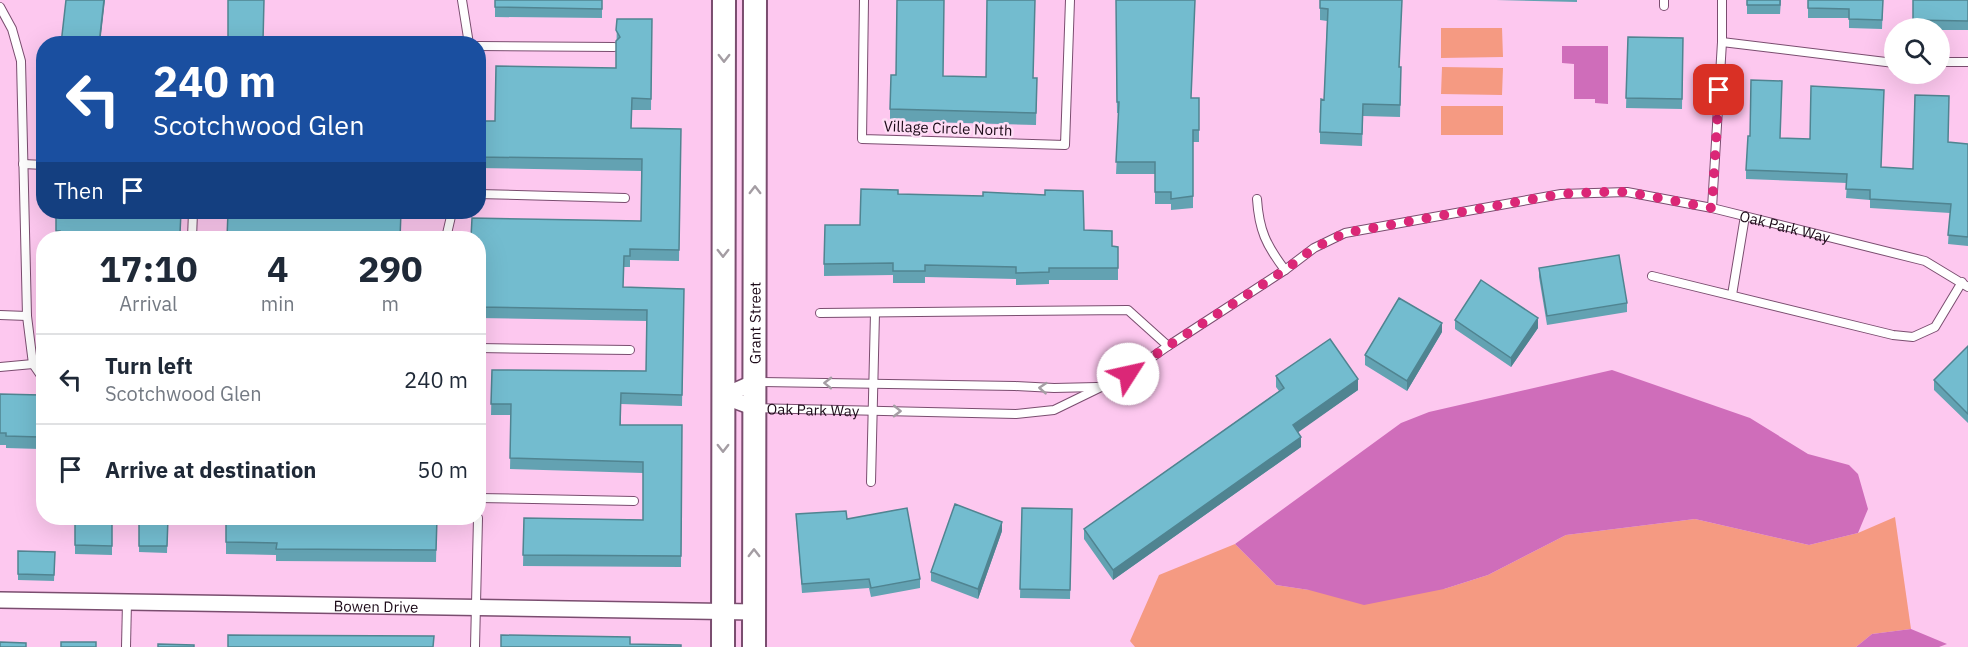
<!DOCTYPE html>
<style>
:root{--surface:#fff;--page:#f2f2f3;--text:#1f2937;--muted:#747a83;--line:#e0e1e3}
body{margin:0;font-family:"IBM Plex Sans",sans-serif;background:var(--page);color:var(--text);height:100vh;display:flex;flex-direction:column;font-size:22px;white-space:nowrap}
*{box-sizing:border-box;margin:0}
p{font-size:20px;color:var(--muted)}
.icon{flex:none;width:33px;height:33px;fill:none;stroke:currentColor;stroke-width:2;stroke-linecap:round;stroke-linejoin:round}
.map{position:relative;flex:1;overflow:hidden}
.drawer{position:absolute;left:36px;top:231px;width:450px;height:294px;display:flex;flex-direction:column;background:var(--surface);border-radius:24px;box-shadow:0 6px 24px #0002}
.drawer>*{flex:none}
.banner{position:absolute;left:36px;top:36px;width:450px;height:183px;border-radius:24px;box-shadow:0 6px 24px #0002;background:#1a4fa0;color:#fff;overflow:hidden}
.fabs{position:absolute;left:1884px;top:18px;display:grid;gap:12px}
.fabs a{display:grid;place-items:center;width:66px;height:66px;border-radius:50%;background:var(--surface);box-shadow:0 6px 24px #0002;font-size:30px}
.pin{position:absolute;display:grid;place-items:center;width:51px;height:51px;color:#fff;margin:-26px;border-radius:12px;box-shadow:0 3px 9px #0006}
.me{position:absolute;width:66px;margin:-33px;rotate:55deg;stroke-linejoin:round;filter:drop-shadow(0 0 4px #0008)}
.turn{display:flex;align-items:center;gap:21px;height:126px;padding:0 18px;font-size:27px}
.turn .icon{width:78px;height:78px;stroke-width:2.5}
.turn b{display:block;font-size:42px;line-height:51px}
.then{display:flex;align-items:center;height:57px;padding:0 18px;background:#0003;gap:12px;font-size:22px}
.eta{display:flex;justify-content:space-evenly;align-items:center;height:102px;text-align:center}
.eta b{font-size:36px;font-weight:700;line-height:42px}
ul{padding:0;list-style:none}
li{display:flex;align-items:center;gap:18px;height:90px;padding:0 18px;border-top:2px solid var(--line)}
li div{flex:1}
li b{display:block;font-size:22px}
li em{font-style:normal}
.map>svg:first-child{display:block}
.green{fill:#f59a82}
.water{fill:#cf6dba}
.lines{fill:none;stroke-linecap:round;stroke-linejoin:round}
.lane-casing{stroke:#7a4d6f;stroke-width:10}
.street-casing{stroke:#7a4d6f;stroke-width:18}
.secondary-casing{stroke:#7a4d6f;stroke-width:26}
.lane{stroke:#fff;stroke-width:8}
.street{stroke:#fff;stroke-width:15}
.secondary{stroke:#fff;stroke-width:22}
.wall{fill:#63a2b2}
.shaded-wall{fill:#508491}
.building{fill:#73bccf;stroke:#508491;stroke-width:1.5}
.oneway{stroke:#a49da3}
.route{stroke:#db2777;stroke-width:10;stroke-dasharray:0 18}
.labels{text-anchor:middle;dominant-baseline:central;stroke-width:5;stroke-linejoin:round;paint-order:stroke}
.street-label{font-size:15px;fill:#1c0a18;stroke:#feddf5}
</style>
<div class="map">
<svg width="1968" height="647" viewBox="0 0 1968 647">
<rect width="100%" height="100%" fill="#fdc8ef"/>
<path class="green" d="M1441,28h61l1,29 -62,1z
M1442,67l61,1 -1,27 -61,-1z
M1441,106h62v29h-62z
M1895,517l16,112 -39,5 -16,13h-721l-5,-6 29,-66 76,-31 41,41 33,5 135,-1 44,-14 78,-40 129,-16 114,26 49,-12z"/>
<path class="water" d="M1562,46h46v58l-13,-1v-4h-21v-35l-12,-1z
M1612,370l138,48 58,36 41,11 9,9 10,35 -10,24 -49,12 -114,-26 -129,16 -78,40 -44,14 -80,16 -55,-15 -33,-5 -41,-41 166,-121 28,-11z
M1911,629l36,15 -8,3h-83l16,-13z"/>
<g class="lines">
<g class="lane-casing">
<g id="lane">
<path d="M462,0l7,44"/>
<path d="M864,0l-2,139 203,6 5,-145"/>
<path d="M1664,0v6"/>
<path d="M0,7l12,22 9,32 6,255 6,48 11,16"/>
<path d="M1722,42l172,21"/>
<path d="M478,46l136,1"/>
<path d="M1940,62h28"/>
<path d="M23,164l21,1"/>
<path d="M478,194l147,4"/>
<path d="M1257,199c2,31 9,46 28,71"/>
<path d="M1712,208l10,-166v-42"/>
<path d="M192,238l1,-26"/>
<path d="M446,238l6,-26"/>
<path d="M1652,276l241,59 20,2 22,-10 27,-45"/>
<path d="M1732,295l13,-79"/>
<path d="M820,313l308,-3 40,36"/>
<path d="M0,315l27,1"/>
<path d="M478,348l152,2"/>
<path d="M0,367l33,-3"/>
<path d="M756,382l259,4 39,2 43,-1"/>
<path id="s1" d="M755,408l261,6 38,-4 74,-36 40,-28 117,-76 29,-22 31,-15 216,-39 66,-2 85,16 213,53 43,26"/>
<path d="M871,482l4,-169"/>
<path d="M478,498l156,3"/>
<path d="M126,647l1,-45"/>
<path d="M475,647l3,-129"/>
</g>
</g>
<g class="street-casing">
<g id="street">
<path d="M723,396l32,-14"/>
<path d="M723,396l32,12"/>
<path id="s2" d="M0,600l754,12"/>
</g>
</g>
<g class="secondary-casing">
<g id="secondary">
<path d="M723,647l1,-647"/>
<path id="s3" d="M754,647l1,-647"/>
</g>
</g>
<use href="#lane" class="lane"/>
<use href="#street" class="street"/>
<use href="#secondary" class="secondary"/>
</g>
<path class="wall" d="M228,0h36l-1,44h-35z
M495,0h107v18l-107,-1z
M1320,0l80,67 1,12 -1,38 -37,-1 -1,30 -42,-2v-12l4,-32 3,-79 -7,-1z
M1496,0h81v2z
M1747,0h34l-1,14h-33z
M1808,0h75l-1,29 -33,-1v-10h-41z
M1913,0h55v30h-28v-2h-27z
M617,19h35l-1,91h-19l-1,18 50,1 -2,132 -49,-1v7h-6l-1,20 61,2 -2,117 -61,-2v21h61l-1,142 -158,-1 1,-48 119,2v-47l-133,-4 1,-54h-20l1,-45 154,1 1,-50 -169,-3v-80l163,-17v-50l-163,-3 1,-47h16l121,-53z
M1628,37l55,1 -1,71 -56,-1z
M1116,51l76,47h7v44h-6v66l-22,2v-6h-16v-30h-39l3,-61h-2z
M943,76l94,2 -1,47 -146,-4v-12z
M42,88h2v51h-3z
M1780,138l101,29 32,2 35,-27 20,2v102l-20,-2 2,-31 -80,-5v-8l-24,-2 1,-15 -101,-4v-9z
M898,194l186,36 28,16 6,1v33h-69v4l-33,1v-6l-91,-2v6h-32v-8l-69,1v-12l36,-39z
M56,212h125l-1,26h-124z
M1539,268l88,35v9l-80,13 -8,-48z
M1455,320l83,8 -27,39 -56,-38z
M1442,332l-35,59 -42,-26v-10z
M1968,346v77l-34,-33v-10z
M1276,376l82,14 -61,42 4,15 -188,133 -29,-41v-10l195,-138 -3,-4z
M0,394l40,1v54l-34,-1v-3h-6z
M1022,508l50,1 -2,90 -50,-1z
M796,514l51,5 73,60v9l-49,9 -2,-9 -67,5z
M75,518h37v37l-37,-1z
M139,518h29l-1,35 -28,-1z
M226,518h211l-1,44 -160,-1v-6l-50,-1z
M1002,531l-24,68 -47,-18v-9z
M18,551l37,1 -1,29 -36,-1z"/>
<path class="shaded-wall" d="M104,0h1l-5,44h-1z
M1538,318v10l-27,39v-9z
M1442,323v9l-35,59v-10z
M1358,379v11l-65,46v-11z
M1301,437v10l-188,133v-10z
M1002,522v9l-24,68v-10z"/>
<path class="building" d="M66,0h38l-5,44h-38z
M228,0h36l-1,41h-35z
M495,0h107v9l-107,-2z
M897,0h47l-1,76 43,1 1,-77h48l-2,78h4l-1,35 -146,-4 1,-34h5z
M1116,0h79l-4,98h8v32h-6v66l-22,3v-7h-16v-30h-39l3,-60h-2z
M1320,0h82l-3,67h2l-1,38 -37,-1 -1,30 -42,-2 1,-33 3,1 4,-91 -8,-1z
M1747,0h33v5h-33z
M1808,0h75l-1,20 -33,-1v-10l-41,-1z
M1913,0h55v21l-55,-1z
M617,19h35l-1,80 -19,-1 -1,30 50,1 -2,121 -49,-1v7h-6l-1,31 61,2 -2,106 -61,-2 -1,32h62l-1,131 -158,-1 1,-37 119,2v-58l-133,-4 1,-54h-20l1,-34 154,1 1,-61 -169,-3v-69h-7l1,-20 169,3 1,-62 -164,-2 1,-36h16l1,-55 120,2v-27l4,-4 -4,-7z
M1628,37l55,1 -1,61 -56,-1z
M1751,80l31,1 -2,57 30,1 1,-53 73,4 -3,77 32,2 2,-74 34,1 -1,46 20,2v93l-20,-2 3,-31 -81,-5v-9l-24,-1 1,-15 -101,-4 2,-34h2z
M42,88h2v39h-3z
M861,189l37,1v4l85,2v-4l62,3v-5l38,1 1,39 28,1v15l6,1v21h-69v4l-33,1v-6l-91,-2v6h-32v-8l-69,1 1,-39h35z
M56,212h125l-1,21h-18v5h-37v-6h-29v6h-36v-7h-4z
M228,212h173l-1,26h-173z
M1619,255l8,48 -80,13 -8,-48z
M1481,280l57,38 -27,40 -56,-38z
M1399,298l43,25 -35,58 -42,-26z
M1330,339l28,40 -65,46 8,12 -188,133 -29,-41 200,-141 -8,-12z
M1968,346v68l-34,-34z
M0,394l40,1v42l-34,-1v-3h-6z
M955,504l47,18 -24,67 -47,-17z
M907,508l13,71 -49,9 -2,-9 -67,5 -6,-70 50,-3 1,8z
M1022,508l50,1 -2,81 -50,-1z
M75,518h37v28l-37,-1z
M139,518h29l-1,28h-28z
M226,518h211l-1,32 -160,-1 1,-6 -51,-1z
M18,551l37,1 -1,23 -36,-1z
M228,635l206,1 -1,11h-205z
M501,635l129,2v7l51,1v2h-180z
M0,642l26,1v4h-26z
M61,642h35v5h-35z
M158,644l36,1v2h-36z"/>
<defs><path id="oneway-chevron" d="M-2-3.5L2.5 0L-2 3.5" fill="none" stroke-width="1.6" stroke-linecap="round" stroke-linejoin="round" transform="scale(1.5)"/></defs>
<g class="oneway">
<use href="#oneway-chevron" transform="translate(724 58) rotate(90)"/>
<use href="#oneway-chevron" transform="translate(755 190) rotate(-90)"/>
<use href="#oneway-chevron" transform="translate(723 253) rotate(90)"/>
<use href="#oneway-chevron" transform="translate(828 383) rotate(-179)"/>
<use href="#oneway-chevron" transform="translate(1043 388) rotate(-176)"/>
<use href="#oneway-chevron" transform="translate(897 411) rotate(1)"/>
<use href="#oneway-chevron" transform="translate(723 448) rotate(90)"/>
<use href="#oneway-chevron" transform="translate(754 553) rotate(-90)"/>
</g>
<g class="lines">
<path class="route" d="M1128,374l40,-28 117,-76 29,-22 31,-15 216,-39 38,-2h28l85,16 7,-118"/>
</g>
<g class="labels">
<g class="street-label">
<text transform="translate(948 128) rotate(2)">Village Circle North</text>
<text stroke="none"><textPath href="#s1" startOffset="1088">Oak Park Way</textPath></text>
<text stroke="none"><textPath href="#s3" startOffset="324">Grant Street</textPath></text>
<text stroke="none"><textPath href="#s1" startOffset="58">Oak Park Way</textPath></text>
<text stroke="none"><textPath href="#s2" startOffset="376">Bowen Drive</textPath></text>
</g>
</g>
</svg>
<div class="fabs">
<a><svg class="icon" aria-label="search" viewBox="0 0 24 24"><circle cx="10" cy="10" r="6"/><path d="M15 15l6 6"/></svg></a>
</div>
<div class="pin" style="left:1719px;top:90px;background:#d93025"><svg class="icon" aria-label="arrive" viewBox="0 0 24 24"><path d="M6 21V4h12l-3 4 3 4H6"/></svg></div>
<svg class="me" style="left:1128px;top:374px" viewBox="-20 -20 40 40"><circle r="19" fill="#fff"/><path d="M0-13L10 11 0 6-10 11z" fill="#db2777"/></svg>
<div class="banner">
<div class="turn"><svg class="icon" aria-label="left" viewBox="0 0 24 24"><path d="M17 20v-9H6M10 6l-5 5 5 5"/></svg><div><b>240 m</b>Scotchwood Glen</div></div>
<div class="then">Then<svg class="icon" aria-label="arrive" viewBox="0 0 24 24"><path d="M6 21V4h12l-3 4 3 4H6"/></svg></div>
</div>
<section class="drawer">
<div class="eta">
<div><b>17:10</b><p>Arrival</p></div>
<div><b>4</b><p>min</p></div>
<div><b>290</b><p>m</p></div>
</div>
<ul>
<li><svg class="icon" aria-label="left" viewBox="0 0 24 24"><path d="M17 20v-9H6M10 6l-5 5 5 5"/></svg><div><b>Turn left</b><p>Scotchwood Glen</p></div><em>240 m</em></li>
<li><svg class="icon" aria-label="arrive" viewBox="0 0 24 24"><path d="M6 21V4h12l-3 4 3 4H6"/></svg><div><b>Arrive at destination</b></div><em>50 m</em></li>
</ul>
</section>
</div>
